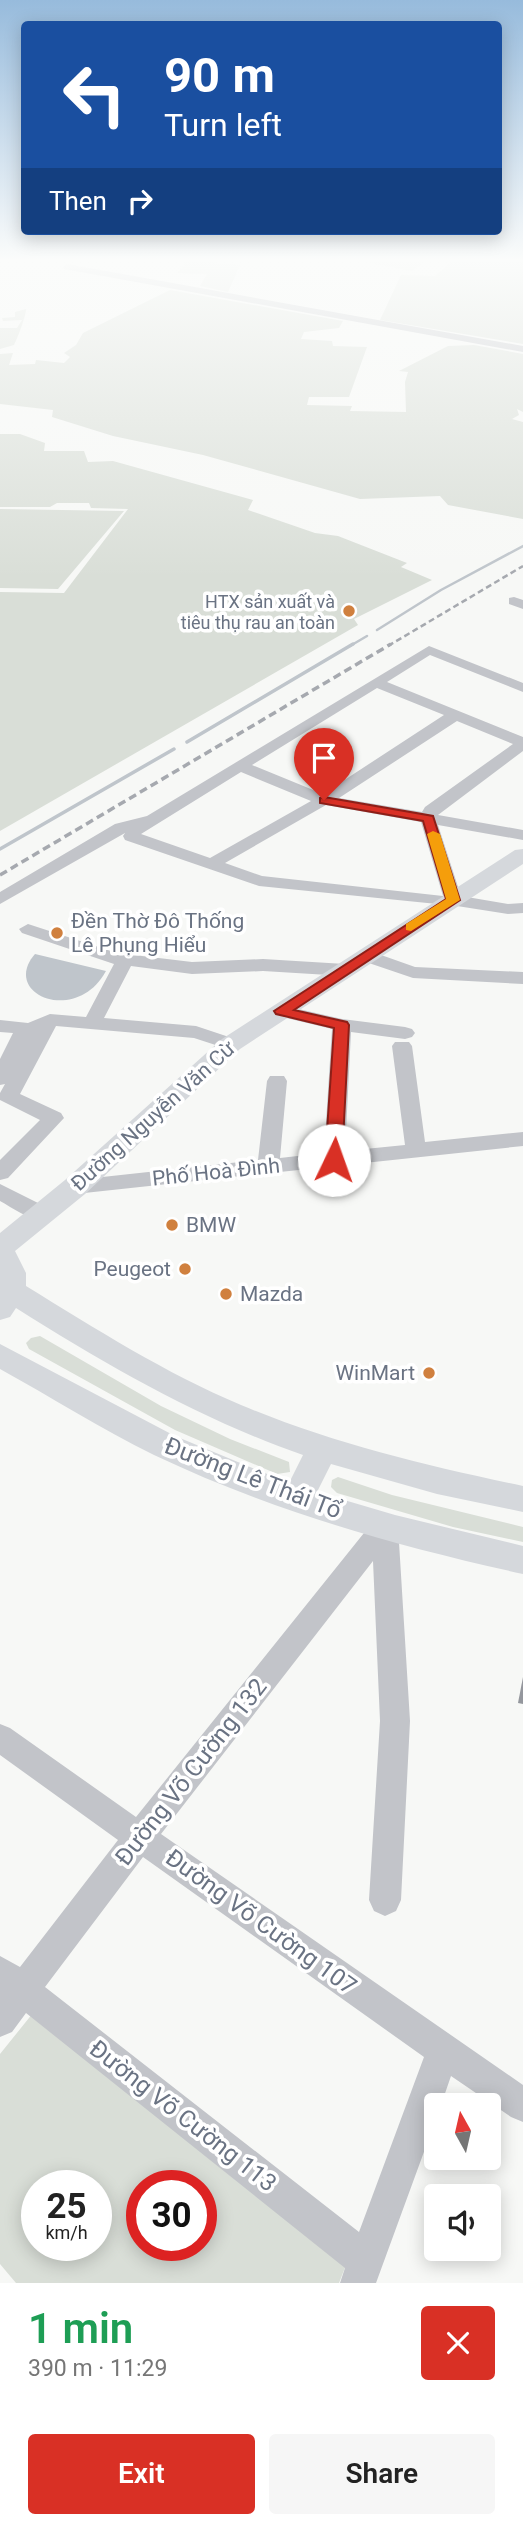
<!DOCTYPE html>
<meta charset="utf-8">
<style>
:root{--surface:#fff;--page:#f6f6f6;--text:#222;--muted:#767676;--accent:#d93025}
body{margin:0;font-family:Roboto,sans-serif;background:var(--page);color:var(--text);height:100vh;display:flex;flex-direction:column;font-size:26px;white-space:nowrap}
*{box-sizing:border-box;margin:0}
p{font-size:23px;color:var(--muted)}
.icon{flex:none;width:38px;height:38px;fill:none;stroke:currentColor;stroke-width:2;stroke-linecap:round;stroke-linejoin:round}
.map{position:relative;height:2283px;overflow:hidden}
.panel{display:flex;flex-direction:column;background:var(--surface);flex:1}
.panel>*{flex:none}
.hud{position:absolute;left:21px;top:21px;width:481px;height:214px;border-radius:7px;box-shadow:0 4px 18px #0003;background:#1a4fa0;color:#fff;overflow:hidden}
.needle{width:46px;rotate:352deg}
.controls{position:absolute;left:424px;top:2093px;display:grid;gap:14px}
.controls a{display:grid;place-items:center;width:77px;height:77px;border-radius:7px;background:var(--surface);box-shadow:0 4px 18px #0003;font-size:35px}
.speed{position:absolute;left:21px;top:2170px;display:flex;gap:14px;font-size:35px;font-weight:700;text-align:center}
.speed>*{display:grid;place-content:center;width:91px;height:91px;border-radius:50%;background:var(--surface);box-shadow:0 4px 18px #0003;line-height:1}
.speed small{font-size:18px;font-weight:400}
.speed .limit{border:10px solid #d22;background:#fff;color:#111}
.pin{position:absolute;display:grid;place-items:center;width:60px;height:60px;color:#fff;margin:-72px -30px;border-radius:50% 50% 50% 0;rotate:-45deg;box-shadow:0 0 7px #0007}
.pin .icon{rotate:45deg}
.me{position:absolute;width:77px;margin:-38px;rotate:3deg;stroke-linejoin:round;filter:drop-shadow(0 0 5px #0008)}
.turn{display:flex;align-items:center;gap:24px;height:147px;padding:0 28px;font-size:32px}
.turn .icon{width:91px;height:91px;stroke-width:2.5}
.turn b{display:block;font-size:49px;line-height:60px}
.then{display:flex;align-items:center;height:66px;padding:0 28px;background:#0003;gap:14px;font-size:26px}
.round{display:grid;place-items:center;flex:none;width:74px;height:74px;border-radius:7px;background:var(--page)}
.headline{display:flex;align-items:center;justify-content:space-between;height:119px;padding:0 28px}
h1{font-size:42px;font-weight:600;line-height:52px;color:#1e9e55}
.action{display:flex;gap:14px;margin-top:auto;padding:14px 28px}
.action a{flex:1;height:80px;border-radius:7px;background:var(--accent);color:#fff;font-size:28px;font-weight:600;line-height:80px;text-align:center}
.action a+a{background:var(--page);color:var(--text)}
.map>svg:first-child{display:block}
.green{fill:#d9ded7;fill-rule:evenodd}
.water{fill:#bfc5cb}
.lines{fill:none;stroke-linecap:round;stroke-linejoin:round}
.stream-far1{stroke:#bfc5cb;stroke-width:2.5}
.stream{stroke:#bfc5cb;stroke-width:3.5}
.minor{fill:#c2c4c9;fill-rule:evenodd}
.major{fill:#d5d8dc;fill-rule:evenodd}
.rail-far1{stroke:#a6a9af;stroke-width:2.5;stroke-dasharray:6 3.5;stroke-linecap:butt}
.rail{stroke:#a6a9af;stroke-width:3.5;stroke-dasharray:8 4.5;stroke-linecap:butt}
.wall{fill:#94979d}
.route{fill:#d93025;stroke:#8d1f18;stroke-width:2}
.slow{fill:#f59e0b}
.poi-dot{fill:#d0803e;stroke:#fff;stroke-width:2.5}
.labels{text-anchor:middle;dominant-baseline:central;stroke-width:7;stroke-linejoin:round;paint-order:stroke}
.far-poi-label{font-size:18px;fill:#6a7383;stroke:#fff;text-anchor:end}
.poi-label{font-size:21px;fill:#6a7383;stroke:#fff;text-anchor:start}
.street-label{font-size:21px;fill:#6a7383;stroke:#fff}
.near-street-label{font-size:24px;fill:#6a7383;stroke:#fff}
</style>
<div class="map">
<svg width="523" height="2283" viewBox="0 0 523 2283">
<rect width="100%" height="100%" fill="#f7f8f6"/>
<path class="green" d="M190,258h28l-2,6 24,1 -12,27 -28,-6 7,-12 -30,-1z
M366,258l42,4 8,-4h107v86l-143,-24 21,-45 34,1 17,-15 -21,-3 -19,13 -52,-10z
M170,290l173,31 -4,7 -35,4 -3,7 31,2 1,5 34,1 -18,50h-40l-2,8 45,1 -2,5 56,1 -1,-30 3,-10 -9,-1 49,-25 26,-1 49,9v58l-6,-3 2,6 -7,4 11,3v97l-75,-14 -8,-9 -80,3 -157,-44 -90,-19 -61,-19 1,-7 -53,-6v-50l13,-1 -4,12 26,-1 1,-4 28,3 6,-6 -6,-4 12,-8 7,-12z
M26,309c0,7 -8,28 -12,36l-14,4v-21h17l5,-8 -19,1 -1,-3 13,-1v-5z
M0,434h20l25,9 -1,8h40l4,11 25,-1 140,39 -5,10 67,23 23,3 69,27 -6,4 31,13 -78,39 4,6 -358,206v-239l64,1 64,-84 -37,-1 -2,-5h-32l-7,4h-50z
M0,509l124,2 -66,78 -58,-1z
M40,1336l121,70 69,33 59,23 1,10 -13,2 -102,-44 -146,-81 -3,-6 5,-5z
M338,1477l54,18 131,32v15l-70,-15 -116,-34 -6,-6 1,-7z
M33,2013l313,252 -7,18h-323l-16,-19v-210zM37,2186h59v59h-59zM142,2186h59v59h-59z"/>
<path class="water" d="M35,954l71,17c-30,55 -106,23 -71,-17z"/>
<g class="lines">
<path class="stream-far1" d="M377,630l64,-40 82,-44
M350,646l17,-10"/>
<path class="stream" d="M187,742l166,-98
M0,849l174,-100"/>
<path class="minor" d="M67,264l456,82v6l-459,-83 -1,-2z
M514,597l9,3v9l-14,-5v-6z
M429,646l94,37v9l-93,-37 -43,27 136,55v14l-85,64 85,15v10l-85,-15 23,71 47,8 15,-1v10l-15,1 -51,-8 -198,-20 -134,-46 -2,-4 2,-3 -125,71v-12l115,-68 32,-8zM377,688l67,27 -121,79 -71,-29zM457,721l56,23 -88,63 -3,5 -83,-14zM241,772l70,29 -101,57 -69,-24zM326,805l95,17 22,74 -181,-20 -37,-13z
M28,924l89,29 75,9 71,-3 82,5 9,6 -9,6 -82,-5 -71,3 -61,-8 -27,52 92,8 42,14 3,4 -3,4 -7,2 -37,-12 -138,-12 -36,68 41,19 3,5 -56,60 -8,2v-20l40,-40 -40,-20v-7l5,-9 -5,1v-26l13,-26 -13,-1v-12l28,3 22,-9 36,3 28,-53 -92,-31 -3,-4z
M367,950l48,17 108,5v12l-110,-6 -53,-18 -2,-4z
M281,1005l61,14 63,8 7,2 3,4 -3,4 -7,2 -54,-7 -6,119 60,-6 -13,-99 3,-4h14l3,4 13,96 98,-10v14l-448,48 -8,-2 -3,-5 3,-5 8,-2 183,-20 9,-79 3,-5h14l3,5 -7,77 44,-5 8,-124 -58,-14 -3,-4z
M0,1184l50,25 3,5 -3,5c-17,5 -35,-10 -50,-18z
M385,1515l9,3 4,8 12,195 -9,179 -5,11 -11,5 -11,-5 -5,-11 11,-179 -7,-160 -212,273 362,251v37l-12,-5 -60,-41 -10,29h-5v14l-60,164h-36l5,-15 -319,-255 -14,19 -12,5v-81l20,11 98,-127 -118,-85v-31l10,4 126,89 240,-299zM143,1857l281,200 -65,175 -314,-245z"/>
<path class="major" d="M523,849v15l-283,185 -155,145 -70,57 11,22v13c70,43 139,87 215,119 90,38 186,61 282,81v26l-86,-18 -106,-30 -14,28 78,23 128,31v28c-127,-28 -251,-63 -369,-119 -53,-26 -103,-58 -154,-86v-25l175,92 114,47 14,-28c-103,-36 -195,-89 -287,-147l-6,9 -10,3v-87l65,-53 157,-141 293,-189z"/>
<path class="rail-far1" d="M388,646l135,-80"/>
<path class="rail" d="M0,875l391,-231"/>
</g>
<path class="wall" d="M523,1677v27l-5,-1z"/>
<linearGradient id="sky" x2="0" y2="1"><stop stop-color="#97bbdc"/><stop offset="0.45" stop-color="#fbfcfb"/><stop offset="1" stop-color="#fbfcfb" stop-opacity="0"/></linearGradient>
<rect width="523" height="578" fill="url(#sky)"/>
<path class="route" d="M324,797l109,19 27,84 -166,110 53,12 2,3 -7,135 -8,6 -9,-6 9,-132 -58,-14 -2,-3 172,-112 -23,-78 -103,-18v-5z"/>
<path class="slow" d="M433,831l7,3 20,66 -49,31 -5,-1v-6l40,-25 -19,-65z"/>
<g class="poi-dot">
<circle cx="349" cy="611" r="7"/>
<circle cx="57" cy="933" r="7"/>
<circle cx="172" cy="1225" r="7"/>
<circle cx="185" cy="1269" r="7"/>
<circle cx="226" cy="1294" r="7"/>
<circle cx="429" cy="1373" r="7"/>
</g>
<g class="labels">
<g class="far-poi-label">
<text x="335" y="601">HTX sản xuất và<tspan x="335" dy="21">tiêu thụ rau an toàn</tspan></text>
</g>
<g class="poi-label">
<text x="71" y="921">Đền Thờ Đô Thống<tspan x="71" dy="24">Lê Phụng Hiểu</tspan></text>
<text x="186" y="1225">BMW</text>
<text x="171" y="1269" text-anchor="end">Peugeot</text>
<text x="240" y="1294">Mazda</text>
<text x="415" y="1373" text-anchor="end">WinMart</text>
</g>
<g class="street-label">
<text transform="translate(153 1116) rotate(-42)">Đường Nguyễn Văn Cừ</text>
<text transform="translate(216 1172) rotate(-6)">Phố Hoà Đình</text>
</g>
<g class="near-street-label">
<text transform="translate(253 1478) rotate(21)">Đường Lê Thái Tổ</text>
<text transform="translate(191 1772) rotate(-52)">Đường Võ Cường 132</text>
<text transform="translate(261 1922) rotate(36)">Đường Võ Cường 107</text>
<text transform="translate(183 2116) rotate(38)">Đường Võ Cường 113</text>
</g>
</g>
</svg>
<div class="controls">
<a><svg class="needle" viewBox="-14 -14 28 28"><path d="M0-13l5 13h-10z" fill="#e53935"/><path d="M0 13l5-13h-10z" fill="#767676"/></svg></a>
<a><svg class="icon" aria-label="sound" viewBox="0 0 24 24"><path d="M4 9h4l5-4v14l-5-4H4zM17 9q2 3 0 6"/></svg></a>
</div>
<div class="speed"><div>25<small>km/h</small></div><div class="limit">30</div></div>
<div class="pin" style="left:324px;top:800px;background:#d93025"><svg class="icon" aria-label="arrive" viewBox="0 0 24 24"><path d="M6 21V4h12l-3 4 3 4H6"/></svg></div>
<svg class="me" style="left:334px;top:1160px" viewBox="-20 -20 40 40"><circle r="19" fill="#fff"/><path d="M0-13L10 11 0 6-10 11z" fill="#d93025"/></svg>
<div class="hud">
<div class="turn"><svg class="icon" aria-label="left" viewBox="0 0 24 24"><path d="M17 20v-9H6M10 6l-5 5 5 5"/></svg><div><b>90 m</b>Turn left</div></div>
<div class="then">Then<svg class="icon" aria-label="right" viewBox="0 0 24 24"><path d="M7 20v-9h11M14 6l5 5-5 5"/></svg></div>
</div>
</div>
<section class="panel">
<div class="headline"><div><h1>1 min</h1><p>390 m · 11:29</p></div><a class="round" style="background:#d93025;color:#fff"><svg class="icon" aria-label="close" viewBox="0 0 24 24"><path d="M6 6l12 12M18 6L6 18"/></svg></a></div>
<div class="action"><a>Exit</a><a>Share</a></div>
</section>
